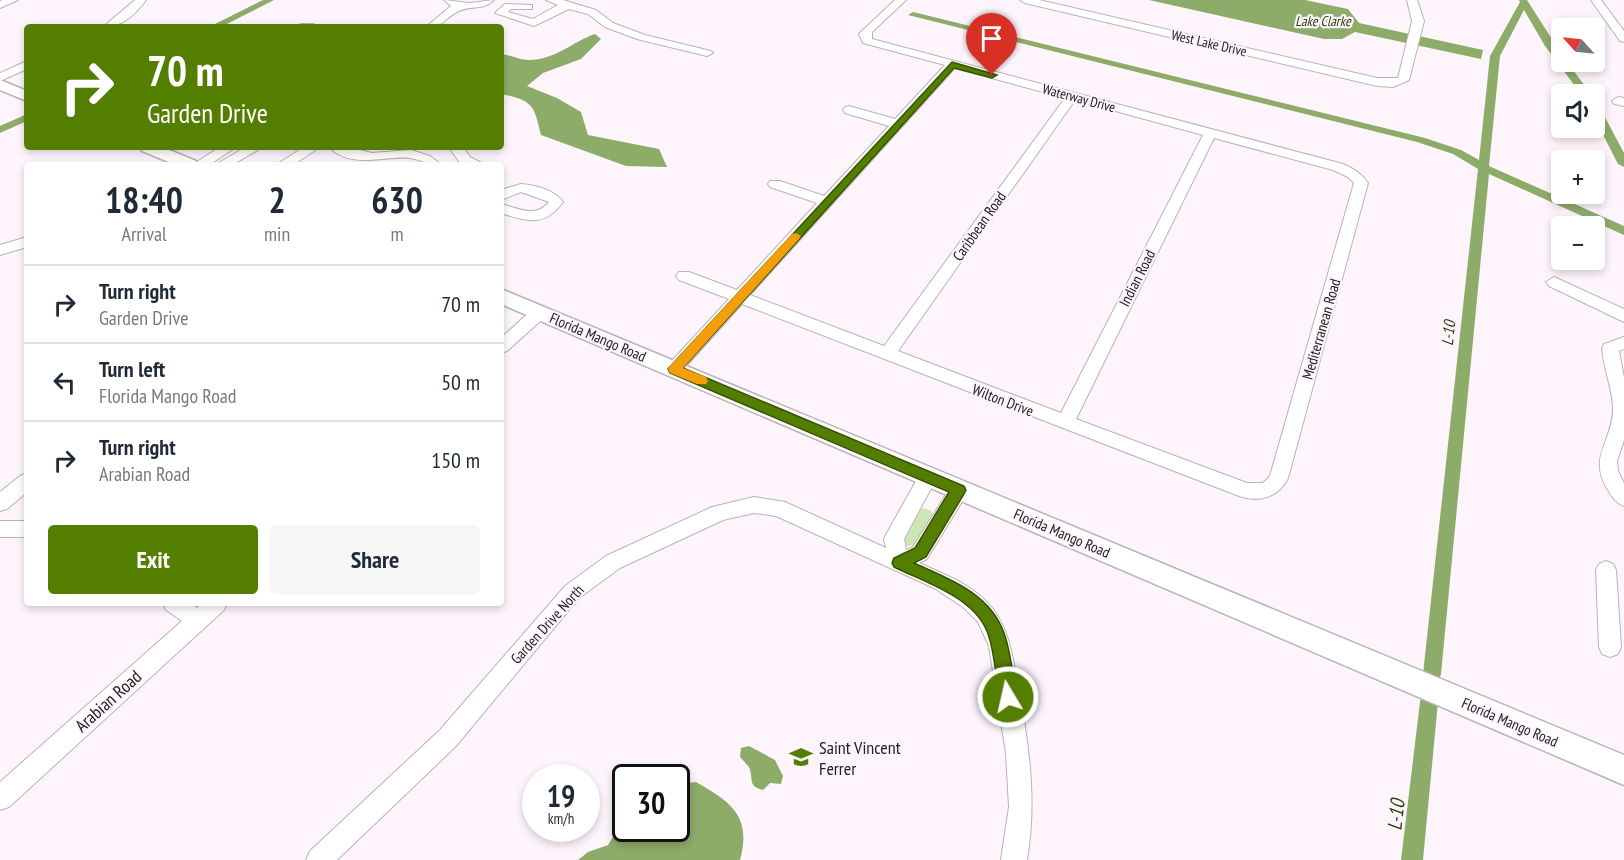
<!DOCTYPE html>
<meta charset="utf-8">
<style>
:root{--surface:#fff;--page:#f6f6f7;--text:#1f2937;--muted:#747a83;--line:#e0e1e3;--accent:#547e00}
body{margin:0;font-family:"PT Sans Narrow",sans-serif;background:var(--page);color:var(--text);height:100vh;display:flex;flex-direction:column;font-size:22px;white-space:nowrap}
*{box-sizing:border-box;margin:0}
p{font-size:20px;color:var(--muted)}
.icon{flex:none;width:33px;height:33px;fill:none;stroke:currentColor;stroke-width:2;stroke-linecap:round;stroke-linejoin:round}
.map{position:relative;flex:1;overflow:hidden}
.panel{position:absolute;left:24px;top:162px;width:480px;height:444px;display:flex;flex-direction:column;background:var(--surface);border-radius:6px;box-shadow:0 3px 9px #0003}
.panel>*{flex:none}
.guide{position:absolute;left:24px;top:24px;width:480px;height:126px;border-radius:6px;box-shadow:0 3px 9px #0003;background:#547e00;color:#fff;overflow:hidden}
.needle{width:39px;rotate:297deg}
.tools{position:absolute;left:1551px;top:18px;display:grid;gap:12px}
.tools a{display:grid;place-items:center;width:54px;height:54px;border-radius:6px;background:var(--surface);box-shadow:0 3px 9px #0003;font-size:30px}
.speed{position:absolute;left:522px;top:764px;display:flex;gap:12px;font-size:30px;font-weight:700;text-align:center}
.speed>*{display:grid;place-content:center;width:78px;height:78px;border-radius:50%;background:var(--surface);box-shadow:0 3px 9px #0003;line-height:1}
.speed small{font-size:15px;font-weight:400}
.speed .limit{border:3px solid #111;border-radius:9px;background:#fff;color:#111}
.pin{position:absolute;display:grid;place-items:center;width:51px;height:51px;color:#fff;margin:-62px -26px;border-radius:50% 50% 50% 0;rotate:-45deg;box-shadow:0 0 6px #0007}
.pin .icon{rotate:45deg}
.me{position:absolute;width:66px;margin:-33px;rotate:351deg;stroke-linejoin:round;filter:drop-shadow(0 0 4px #0008)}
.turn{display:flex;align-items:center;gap:21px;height:126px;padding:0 24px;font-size:27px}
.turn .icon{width:78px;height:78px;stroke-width:2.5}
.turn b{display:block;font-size:42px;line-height:51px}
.eta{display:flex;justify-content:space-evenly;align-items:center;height:102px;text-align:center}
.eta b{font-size:36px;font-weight:600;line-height:42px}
.cta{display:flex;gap:12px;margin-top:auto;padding:12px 24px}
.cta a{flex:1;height:69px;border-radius:6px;background:var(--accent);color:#fff;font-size:24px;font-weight:600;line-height:69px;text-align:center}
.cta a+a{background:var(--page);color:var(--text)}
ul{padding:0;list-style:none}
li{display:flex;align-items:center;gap:18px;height:78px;padding:0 24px;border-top:2px solid var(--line)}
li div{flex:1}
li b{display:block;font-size:22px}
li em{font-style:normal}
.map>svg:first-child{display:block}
.green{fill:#cee6b5}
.water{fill:#8dac69}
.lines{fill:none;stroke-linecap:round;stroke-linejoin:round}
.canal{fill:#8dac69;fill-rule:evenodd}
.minor-casing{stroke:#bab2b8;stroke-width:2}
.tertiary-casing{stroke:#bab2b8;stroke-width:3}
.minor{fill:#fff;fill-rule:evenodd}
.tertiary{fill:#fff;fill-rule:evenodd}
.route{fill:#547e00;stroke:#375200;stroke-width:1.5}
.slow{fill:#f59e0b}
.labels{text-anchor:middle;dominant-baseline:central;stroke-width:4.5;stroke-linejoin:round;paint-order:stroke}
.far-water-label{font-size:14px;font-style:italic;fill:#2c400f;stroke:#fef5fc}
.far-street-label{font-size:14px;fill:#232022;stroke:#fef5fc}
.street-label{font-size:15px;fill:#232022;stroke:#fef5fc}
.water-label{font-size:16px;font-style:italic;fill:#2c400f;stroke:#fef5fc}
.near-street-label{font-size:18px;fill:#232022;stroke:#fef5fc}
.near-poi-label{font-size:18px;fill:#232022;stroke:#fef5fc;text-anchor:start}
.near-water-label{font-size:20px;font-style:italic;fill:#2c400f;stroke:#fef5fc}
</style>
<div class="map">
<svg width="1624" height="860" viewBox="0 0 1624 860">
<rect width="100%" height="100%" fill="#fef5fc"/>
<path class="green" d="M924,508l7,3 2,4 -17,30 -11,1 -2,-7 16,-29z"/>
<path class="water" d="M1149,0h156l43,9 11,14 124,27 -2,9 -126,-27 -13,7h-18z
M595,34l6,5 -20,20 -38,14 -16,13 30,12 24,14 7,23 71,14 8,18 -41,-1 -85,-31c-7,-30 -8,-35 -40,-41v-40c10,1 18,6 28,6 26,0 43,-18 66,-26z
M749,746l26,14 8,16 -2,8 -11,-1 -7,7c-16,-4 -9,-11 -14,-23l-9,-10 1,-9z
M696,782c35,20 56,34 44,78h-162l10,-8 20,-7 8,-13 5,-25 4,-5 1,26h50l1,-44z"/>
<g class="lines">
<path class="canal" d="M263,0h11l-53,27h-12z
M1519,0h8l35,55v7h5l24,32h-10l-36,-48 -21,-36 -24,46 -11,110 135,60v9l-135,-61 -48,500 -2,6 -7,3 -7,-3 -2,-6 55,-505 -25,-15 -36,-12 -509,-127 5,-3 512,126 36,12 18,10 11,-104 30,-54z
M1594,103l5,3 25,47v14l-6,-3 -24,-47z
M27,114v7l-27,12v-7z
M1429,693l7,3 2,6 -15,158h-22l19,-158 2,-6z"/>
<g class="minor-casing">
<path id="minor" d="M3,0h15l-18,8v-7z
M135,0h11c-11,15 -24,27 -43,27z
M444,0l25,3 25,-3c-11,11 -24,5 -35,11 -15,6 -13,16 -33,16l25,-21z
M546,0h17l33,10 17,13 32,12 66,16 2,2 -6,3 -70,-17 -32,-12 -17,-13 -19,-5 -35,17 -39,-13 10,-9 27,1v4h-21l-3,3 25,7 25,-14z
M895,0h11l-34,32v7l471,125c11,5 18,9 25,19l-80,295c-9,19 -29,25 -49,18l-497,-192 -62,69h-12l-2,-4 2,-4 61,-66 -50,-19 -3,-4 3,-4h10l48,18 80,-87 -47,-16 -2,-3 2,-3h10l44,15 65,-70 -44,-13 -2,-3 2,-3 4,-1 46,13 50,-54 -82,-22 -4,-9 2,-2zM955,68l110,30 -181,248 -134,-51zM1075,100l128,35 -142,278 -163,-62zM1214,138l119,32 15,7 6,6 -84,293 -7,7h-16l-171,-64z
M1020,0h19l338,78h21l14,-57 -5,-21h10l7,21 -15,59 -16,7 -16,-1 -352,-83z
M1591,0h10l23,31v11l-4,-1z
M301,24h12l6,3h-24z
M27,61v8l-27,12v-8z
M1618,97l6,1v8l-10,-2 -2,-3z
M220,147h16l-27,18h-17z
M246,147h17l-31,18h-17z
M304,147h16l-27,18h-17z
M329,147h18l25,6 39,-3 19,6 12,9c-16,0 -19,-5 -32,-7 -23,-3 -59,12 -81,-11z
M449,147h14l7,10 15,8 -25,-2z
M521,184c14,1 34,6 42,18 -18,25 -36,20 -62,11v-9c17,4 34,15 48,-2l-28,-10 -20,8v-10z
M27,237v10l-27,8v-10z
M1554,277l70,32v13l-75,-36 -3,-4z
M540,307l6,1 2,4 -2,4 -39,35 -6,2v-15l33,-30z
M1624,337v12l-5,2 5,27v62l-7,21 1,10 6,12v23c-8,-3 -12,-9 -16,-16 -21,-33 5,-49 5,-81 0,-21 -10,-41 -11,-61l2,-4z
M928,469l7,3 2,5 -33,62 2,11 7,-3 39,-62 7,-3 7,3 3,5 -3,5 -39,64 -8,4c27,12 55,22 74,46 17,23 20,50 25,78 11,58 19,114 9,173h-26l8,-53 -3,-54 -17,-107 -11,-24 -15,-15 -29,-19 -158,-72 -22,-3 -31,7 -103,48 -41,30 -123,148 -119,114h-31l4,-9 130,-121 125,-144 41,-30 106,-49 42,-10 31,5 101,46 -2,-9 3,-6 34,-61z
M27,473v19l-20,17 -7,2v-19l20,-16z
M0,521h27v16h-27z
M1606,561l7,3 3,6 5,77 -3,7 -8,3 -8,-3 -3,-7 -3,-77 3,-6z
M163,603h27l7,5 5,-5h25l-3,7 -215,197 -9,3v-28l182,-161 -16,-11z"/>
</g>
<g class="tertiary-casing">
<path id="tertiary" d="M0,80l27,11v10l-27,-11z
M140,147h22l34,14 2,4h-22l-34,-14z
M501,289l1123,466v30l-1123,-481z"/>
</g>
<use href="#minor" class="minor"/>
<use href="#tertiary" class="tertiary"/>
</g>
<path class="route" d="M952,62l45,13 -5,3 -38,-10 -271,300 281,118 2,4 -2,4 -38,63 -12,6c35,16 76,30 90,70 7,19 9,43 12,64l-2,6 -6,2 -6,-2 -3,-6c-3,-19 -4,-41 -10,-60 -11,-39 -63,-54 -95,-70l-2,-4 2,-5 21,-10 34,-56 -279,-119 -2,-4z"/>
<path class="slow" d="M796,233l5,3 -2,3 -116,129 23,9 2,4 -2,3h-9l-27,-11 -2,-4 2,-3 122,-132z"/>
<defs>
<g id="school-bare" transform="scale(1.8)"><path d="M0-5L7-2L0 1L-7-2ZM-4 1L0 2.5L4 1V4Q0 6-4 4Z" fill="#547e00" stroke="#fef5fc" stroke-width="2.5" paint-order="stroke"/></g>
</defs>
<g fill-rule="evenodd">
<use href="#school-bare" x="801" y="757"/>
</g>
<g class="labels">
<g class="far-water-label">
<text x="1323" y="21">Lake Clarke</text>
</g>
<g class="far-street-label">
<text transform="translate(1209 43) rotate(13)">West Lake Drive</text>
<text transform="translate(1079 98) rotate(15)">Waterway Drive</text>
</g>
<g class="street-label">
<text transform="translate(979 226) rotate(-55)">Caribbean Road</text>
<text transform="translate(1137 278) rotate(-63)">Indian Road</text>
<text transform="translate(1321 329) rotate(-74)">Mediterranean Road</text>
<text transform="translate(598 337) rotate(23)">Florida Mango Road</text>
<text transform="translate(1003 400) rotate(21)">Wilton Drive</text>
<text transform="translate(1062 533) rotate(23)">Florida Mango Road</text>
<text transform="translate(547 624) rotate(-48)">Garden Drive North</text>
<text transform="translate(1510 722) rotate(23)">Florida Mango Road</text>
</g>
<g class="water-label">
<text transform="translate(1448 333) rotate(-84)">L-10</text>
</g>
<g class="near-street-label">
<text transform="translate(108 701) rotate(-42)">Arabian Road</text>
</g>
<g class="near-poi-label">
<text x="819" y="747">Saint Vincent<tspan x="819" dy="21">Ferrer</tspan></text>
</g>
<g class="near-water-label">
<text transform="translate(1396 815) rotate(-84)">L-10</text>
</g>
</g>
</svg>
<div class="tools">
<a><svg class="needle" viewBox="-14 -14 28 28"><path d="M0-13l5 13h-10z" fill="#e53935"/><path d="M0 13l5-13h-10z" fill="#747a83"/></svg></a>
<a><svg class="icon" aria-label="sound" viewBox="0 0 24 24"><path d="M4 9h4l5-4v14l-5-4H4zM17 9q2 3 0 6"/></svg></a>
<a>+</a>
<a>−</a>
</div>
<div class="speed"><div>19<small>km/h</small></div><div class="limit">30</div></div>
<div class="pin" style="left:992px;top:75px;background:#d93025"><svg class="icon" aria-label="arrive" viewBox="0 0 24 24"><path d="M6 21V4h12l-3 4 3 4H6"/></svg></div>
<svg class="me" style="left:1008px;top:697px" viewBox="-20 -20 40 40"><circle r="17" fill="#547e00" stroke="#fff" stroke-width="3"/><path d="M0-11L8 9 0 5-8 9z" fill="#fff"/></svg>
<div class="guide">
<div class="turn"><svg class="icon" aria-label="right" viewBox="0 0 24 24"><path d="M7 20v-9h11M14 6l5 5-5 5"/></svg><div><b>70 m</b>Garden Drive</div></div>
</div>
<section class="panel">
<div class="eta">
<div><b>18:40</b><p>Arrival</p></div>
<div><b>2</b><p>min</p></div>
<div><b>630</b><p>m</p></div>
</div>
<ul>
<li><svg class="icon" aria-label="right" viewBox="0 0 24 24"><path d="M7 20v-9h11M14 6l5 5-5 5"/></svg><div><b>Turn right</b><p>Garden Drive</p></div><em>70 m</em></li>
<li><svg class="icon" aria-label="left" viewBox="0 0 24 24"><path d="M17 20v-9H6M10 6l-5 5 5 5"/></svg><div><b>Turn left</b><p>Florida Mango Road</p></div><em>50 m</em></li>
<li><svg class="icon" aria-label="right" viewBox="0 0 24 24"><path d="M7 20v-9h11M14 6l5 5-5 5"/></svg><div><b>Turn right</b><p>Arabian Road</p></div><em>150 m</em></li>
</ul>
<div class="cta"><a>Exit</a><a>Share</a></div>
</section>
</div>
